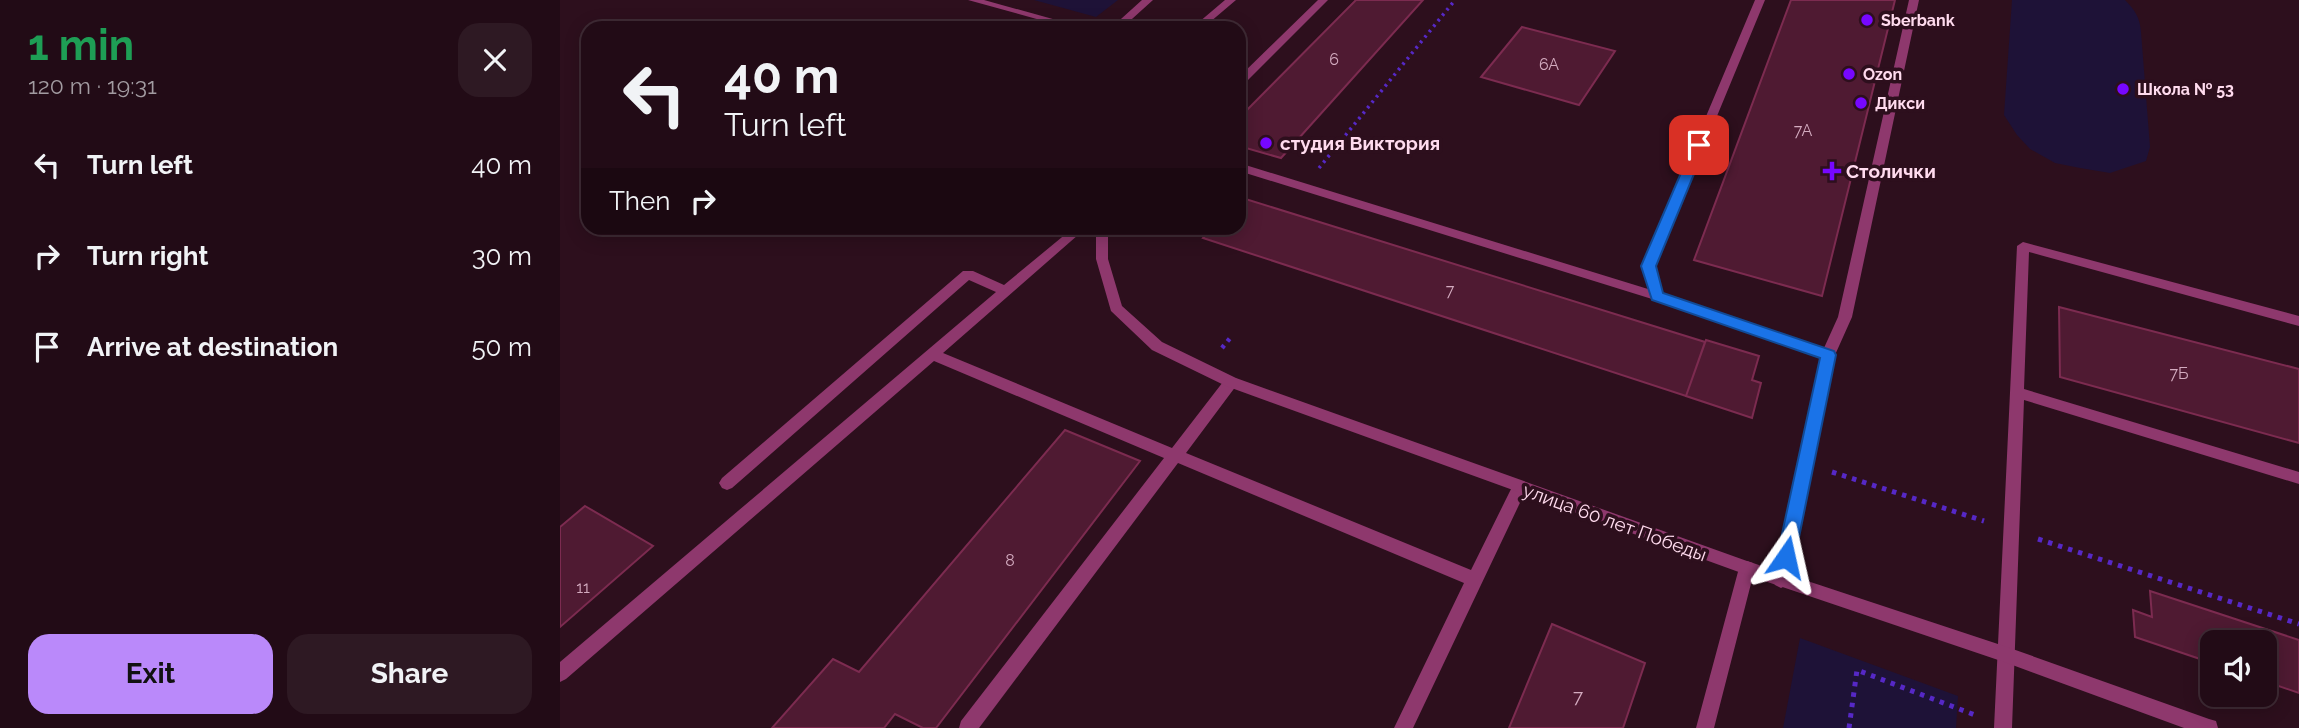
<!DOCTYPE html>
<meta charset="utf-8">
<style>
:root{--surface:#220b16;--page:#2e1923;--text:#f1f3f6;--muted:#a29ba1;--line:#3f2b35;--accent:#ba89fa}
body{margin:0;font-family:Raleway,sans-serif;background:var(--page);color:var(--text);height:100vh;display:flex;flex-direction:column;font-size:26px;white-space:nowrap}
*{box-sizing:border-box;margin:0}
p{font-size:23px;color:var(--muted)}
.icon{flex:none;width:38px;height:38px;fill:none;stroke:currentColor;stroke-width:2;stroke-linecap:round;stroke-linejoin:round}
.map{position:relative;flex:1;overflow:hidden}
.panel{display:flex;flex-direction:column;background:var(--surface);width:560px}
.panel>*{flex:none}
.top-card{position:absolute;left:21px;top:21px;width:665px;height:214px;border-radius:21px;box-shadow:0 4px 18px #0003,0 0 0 2px var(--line);background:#220b16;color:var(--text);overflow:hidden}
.controls{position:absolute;left:1640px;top:630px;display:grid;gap:14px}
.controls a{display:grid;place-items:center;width:77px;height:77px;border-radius:14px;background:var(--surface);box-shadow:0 4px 18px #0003,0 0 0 2px var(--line);font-size:35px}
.pin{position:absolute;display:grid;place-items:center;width:60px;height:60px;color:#fff;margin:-30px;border-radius:14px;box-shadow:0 4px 10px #0006}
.me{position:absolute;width:77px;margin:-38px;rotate:11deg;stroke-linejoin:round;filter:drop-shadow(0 0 5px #0008)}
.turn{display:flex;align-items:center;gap:24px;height:147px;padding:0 28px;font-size:32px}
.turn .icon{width:91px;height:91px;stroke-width:2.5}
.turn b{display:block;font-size:49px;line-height:60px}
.then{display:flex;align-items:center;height:66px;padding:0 28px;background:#0003;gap:14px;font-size:26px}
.round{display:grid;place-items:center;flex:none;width:74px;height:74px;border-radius:21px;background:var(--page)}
.overview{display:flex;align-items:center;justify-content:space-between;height:119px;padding:0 28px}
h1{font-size:42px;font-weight:700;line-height:52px;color:#1e9e55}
.cta{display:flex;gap:14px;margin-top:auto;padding:14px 28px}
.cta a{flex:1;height:80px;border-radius:21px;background:var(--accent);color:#111;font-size:28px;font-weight:700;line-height:80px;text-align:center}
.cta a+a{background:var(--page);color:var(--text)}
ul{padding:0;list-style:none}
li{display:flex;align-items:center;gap:21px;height:91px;padding:0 28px}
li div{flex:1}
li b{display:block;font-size:26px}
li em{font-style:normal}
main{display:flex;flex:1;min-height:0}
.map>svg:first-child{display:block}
.green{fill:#1e1237}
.building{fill:#4f1a32;stroke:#7c2b50;stroke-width:2}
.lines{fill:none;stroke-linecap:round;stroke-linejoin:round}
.path-far2{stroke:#5628c6;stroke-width:3.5;stroke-dasharray:2.5 4.5;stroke-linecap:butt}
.path-far1{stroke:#5628c6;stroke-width:4.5;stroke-dasharray:3.5 5;stroke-linecap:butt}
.path{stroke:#5628c6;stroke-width:5;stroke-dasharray:4.5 6;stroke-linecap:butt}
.lane{fill:#8e386d;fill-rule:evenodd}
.street{fill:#8e386d;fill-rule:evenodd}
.route{fill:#1a73e8;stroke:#114b97;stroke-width:2}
.poi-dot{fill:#7707ff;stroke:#2d0f1d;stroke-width:2.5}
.labels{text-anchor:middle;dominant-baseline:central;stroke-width:7;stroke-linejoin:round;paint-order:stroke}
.far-poi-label{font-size:16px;font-weight:bold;fill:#ffdbee;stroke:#2d0f1d;text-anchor:start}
.number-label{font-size:16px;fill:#d3abbf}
.poi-label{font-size:19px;font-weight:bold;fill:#ffdbee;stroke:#2d0f1d;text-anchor:start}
.street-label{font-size:19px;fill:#ffdbee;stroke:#2d0f1d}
.near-number-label{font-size:19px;fill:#d3abbf}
</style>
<main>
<section class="panel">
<div class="overview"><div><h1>1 min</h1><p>120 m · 19:31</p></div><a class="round"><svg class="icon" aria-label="close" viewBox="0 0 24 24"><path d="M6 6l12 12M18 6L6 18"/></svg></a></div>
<ul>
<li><svg class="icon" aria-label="left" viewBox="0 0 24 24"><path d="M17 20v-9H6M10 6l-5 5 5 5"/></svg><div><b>Turn left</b></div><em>40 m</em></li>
<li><svg class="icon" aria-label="right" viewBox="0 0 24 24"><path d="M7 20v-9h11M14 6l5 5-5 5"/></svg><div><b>Turn right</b></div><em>30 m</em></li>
<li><svg class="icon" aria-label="arrive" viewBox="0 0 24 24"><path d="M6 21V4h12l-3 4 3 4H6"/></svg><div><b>Arrive at destination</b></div><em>50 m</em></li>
</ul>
<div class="cta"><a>Exit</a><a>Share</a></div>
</section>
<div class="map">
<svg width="1739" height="728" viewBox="0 0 1739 728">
<rect width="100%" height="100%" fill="#2d0f1d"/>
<path class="green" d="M474,0h84l-22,17z
M1452,0h113c10,10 15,18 16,32l9,115 -4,14 -36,12 -30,-5 -25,-5 -25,-14 -13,-14 -13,-20z
M1240,638l158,58 -2,32h-173z"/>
<path class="building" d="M796,0h67l-142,158 -42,-12v-28z
M1231,0h104l-73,296 -128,-36z
M962,27l93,24 -36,54 -98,-28z
M679,197l466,145 -19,54 -483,-158 9,-10h27z
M1499,307l240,62v74l-239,-66z
M1146,340l53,16 -7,24 9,3 -9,35 -66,-22z
M505,430l75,31 -204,267h-13l-28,-14 -11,14h-112l61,-69 26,13z
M25,506l68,40 -93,81v-100z
M1590,591l149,49v53l-35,-12v-39h-52v21l-77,-26 -2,-27 19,7z
M992,624l93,39 -22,65h-114z"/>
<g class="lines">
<path class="path-far2" d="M759,168l136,-168"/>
<path class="path-far1" d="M662,348l9,-11"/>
<path class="path" d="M1272,472l152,49
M1478,539l261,85
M1289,728l8,-58 118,45"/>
<path class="lane" d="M582,0h11l-31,28h-11z
M758,0h10l-85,85 -4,1v-9z
M1195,0h10l-110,266 8,27 161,55 14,-31 71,-317h10l-67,317 -17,38 -46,225 -2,5 -6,3 -6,-3 -2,-5 47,-222 -168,-59 -413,-128v-8l409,126 -5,-23z
M513,228h13l-143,125 229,95 54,-70h10l2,4 -2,4 -50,67 285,117 43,-87 5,-2 5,2 3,5 -114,240h-19l70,-145 -286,-120 -199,265h-20l2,-7 203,-263 -230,-97 -368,318 -6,3v-20l436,-370 -27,-12 -237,208 -5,2 -5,-2 -3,-5 3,-5 241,-207h10l31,14z
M1463,242l276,74v10l-270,-74 -5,137 275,83v12l-275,-84 -12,328h-18l23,-482z
M1187,561l6,2 2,5 -41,160h-18l43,-160 2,-5z"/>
<path class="street" d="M408,0h16l101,28h-16z
M665,0h11l-33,28h-11z
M536,228h12v31l14,47 40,36 74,36 511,183 260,86 202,72 7,2 2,7h-34l-177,-65 -260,-88 -521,-189 -74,-36 -41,-39 -15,-52z"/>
</g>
<path class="route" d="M1139,141l7,4 -50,121 7,27 171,58 2,4 -41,202 -3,6 -6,2 -7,-2 -2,-6 43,-199 -168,-58 -11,-34 52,-121z"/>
<g class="poi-dot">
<circle cx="1307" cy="20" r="7"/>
<circle cx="1289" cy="74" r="7"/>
<circle cx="1563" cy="89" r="7"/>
<circle cx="1301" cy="103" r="7"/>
<circle cx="706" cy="143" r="7"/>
<path d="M1268.5 160.5h7v7h7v7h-7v7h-7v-7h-7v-7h7z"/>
</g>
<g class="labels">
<g class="far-poi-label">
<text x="1321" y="20">Sberbank</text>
<text x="1303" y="74">Ozon</text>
<text x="1577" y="89">Школа № 53</text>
<text x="1315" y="103">Дикси</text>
</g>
<g class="number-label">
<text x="774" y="59">6</text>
<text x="989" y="64">6А</text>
<text x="1243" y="130">7А</text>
<text x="890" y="290">7</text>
<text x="1619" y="373">7Б</text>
<text x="450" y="560">8</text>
<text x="23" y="587">11</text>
</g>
<g class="poi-label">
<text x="720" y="143">студия Виктория</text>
<text x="1286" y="171">Столички</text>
</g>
<g class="street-label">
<text transform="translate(1055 522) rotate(20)">улица 60 лет Победы</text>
</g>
<g class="near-number-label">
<text x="1018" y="696">7</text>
</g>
</g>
</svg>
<div class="controls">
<a><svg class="icon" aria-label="sound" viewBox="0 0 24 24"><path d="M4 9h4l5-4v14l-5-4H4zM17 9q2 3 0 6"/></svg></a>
</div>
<div class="pin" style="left:1139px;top:145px;background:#d93025"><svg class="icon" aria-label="arrive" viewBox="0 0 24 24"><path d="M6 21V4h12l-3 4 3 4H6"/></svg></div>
<svg class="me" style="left:1226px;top:557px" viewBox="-20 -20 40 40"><path d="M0-17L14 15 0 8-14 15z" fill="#1a73e8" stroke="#fff" stroke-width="4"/></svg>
<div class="top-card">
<div class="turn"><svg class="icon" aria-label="left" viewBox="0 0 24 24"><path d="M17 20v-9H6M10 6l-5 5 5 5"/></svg><div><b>40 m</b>Turn left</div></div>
<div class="then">Then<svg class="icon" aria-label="right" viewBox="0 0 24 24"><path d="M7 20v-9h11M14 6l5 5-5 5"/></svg></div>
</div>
</div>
</main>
